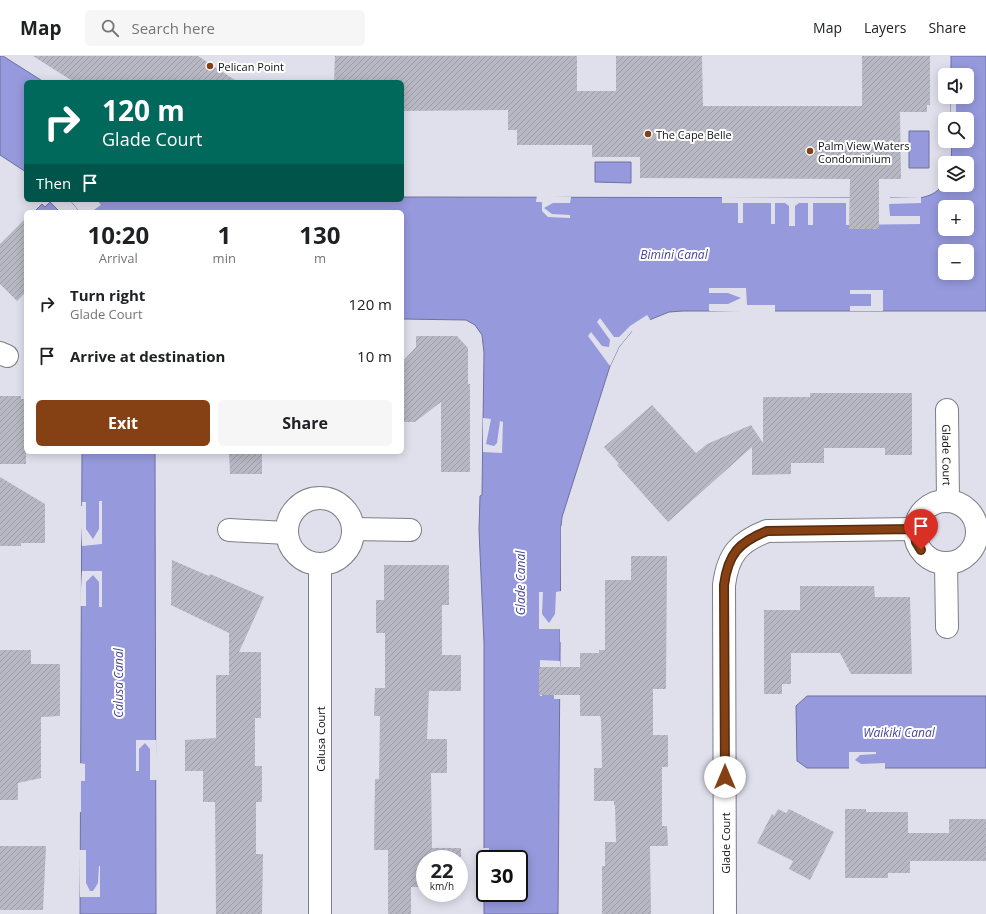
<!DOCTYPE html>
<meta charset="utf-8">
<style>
:root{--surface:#fff;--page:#f6f6f6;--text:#202124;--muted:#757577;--line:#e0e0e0;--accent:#854114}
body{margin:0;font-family:"Open Sans",sans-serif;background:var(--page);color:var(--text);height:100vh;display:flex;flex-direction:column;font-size:15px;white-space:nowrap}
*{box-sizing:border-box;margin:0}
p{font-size:13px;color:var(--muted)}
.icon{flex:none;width:22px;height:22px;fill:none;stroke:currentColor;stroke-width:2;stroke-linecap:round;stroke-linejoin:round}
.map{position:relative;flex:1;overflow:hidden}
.details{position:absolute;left:24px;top:154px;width:380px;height:244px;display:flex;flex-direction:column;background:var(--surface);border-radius:6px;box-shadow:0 2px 10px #0003}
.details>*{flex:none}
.banner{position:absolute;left:24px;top:24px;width:380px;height:122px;border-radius:6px;box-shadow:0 2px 10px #0003;background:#00695c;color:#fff;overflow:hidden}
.buttons{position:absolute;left:938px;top:12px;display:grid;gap:8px}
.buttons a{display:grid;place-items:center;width:36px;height:36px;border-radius:6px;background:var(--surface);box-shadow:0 2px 10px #0003;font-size:20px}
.speed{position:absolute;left:416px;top:794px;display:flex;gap:8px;font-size:20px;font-weight:700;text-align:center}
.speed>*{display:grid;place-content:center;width:52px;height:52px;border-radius:50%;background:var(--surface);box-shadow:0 2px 10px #0003;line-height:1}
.speed small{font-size:10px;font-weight:400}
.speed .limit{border:2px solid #111;border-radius:6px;background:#fff;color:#111}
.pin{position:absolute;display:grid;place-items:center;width:34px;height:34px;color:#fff;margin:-41px -17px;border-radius:50% 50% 50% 0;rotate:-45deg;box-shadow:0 0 4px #0007}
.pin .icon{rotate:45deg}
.me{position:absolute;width:44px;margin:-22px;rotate:0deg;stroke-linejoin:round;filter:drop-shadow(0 0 3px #0008)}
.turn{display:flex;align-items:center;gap:14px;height:84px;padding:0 12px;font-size:18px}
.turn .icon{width:52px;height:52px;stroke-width:2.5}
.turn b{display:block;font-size:28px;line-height:34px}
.then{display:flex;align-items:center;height:38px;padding:0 12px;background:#0003;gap:8px;font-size:15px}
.eta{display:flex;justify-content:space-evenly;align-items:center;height:68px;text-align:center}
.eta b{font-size:24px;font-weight:700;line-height:28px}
.button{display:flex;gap:8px;margin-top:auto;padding:8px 12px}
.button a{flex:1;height:46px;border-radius:6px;background:var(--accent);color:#fff;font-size:16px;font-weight:700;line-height:46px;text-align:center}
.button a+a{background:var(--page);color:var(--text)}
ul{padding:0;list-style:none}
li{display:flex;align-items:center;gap:12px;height:52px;padding:0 12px}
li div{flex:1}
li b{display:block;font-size:15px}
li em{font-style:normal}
header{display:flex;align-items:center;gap:24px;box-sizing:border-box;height:56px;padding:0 20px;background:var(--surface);border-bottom:1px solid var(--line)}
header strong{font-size:19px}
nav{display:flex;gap:22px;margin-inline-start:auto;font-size:14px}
.search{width:280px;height:36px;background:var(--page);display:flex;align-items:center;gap:10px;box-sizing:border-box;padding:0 14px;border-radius:6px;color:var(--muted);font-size:15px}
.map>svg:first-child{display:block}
.water{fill:#9699dc;stroke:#6e70a0;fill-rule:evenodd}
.pier{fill:#dfe0ec}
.building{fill:url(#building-hatch)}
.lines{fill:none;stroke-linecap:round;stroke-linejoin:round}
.street-casing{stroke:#7d7e88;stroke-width:24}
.street{stroke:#fff;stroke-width:22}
.route-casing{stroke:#562a0d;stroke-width:10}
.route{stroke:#854114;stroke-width:7}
.poi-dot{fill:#854114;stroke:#fff;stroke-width:1.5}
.labels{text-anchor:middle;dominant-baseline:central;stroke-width:4;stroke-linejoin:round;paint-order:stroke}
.poi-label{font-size:11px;fill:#101014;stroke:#fff;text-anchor:start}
.street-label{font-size:11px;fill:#101014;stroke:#fff}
.water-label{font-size:12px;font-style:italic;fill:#494797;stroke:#fff}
</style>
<header>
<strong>Map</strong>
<div class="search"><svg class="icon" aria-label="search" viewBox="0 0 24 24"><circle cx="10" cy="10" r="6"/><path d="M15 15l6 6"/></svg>Search here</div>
<nav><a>Map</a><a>Layers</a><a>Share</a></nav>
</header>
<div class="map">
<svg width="986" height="858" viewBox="0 0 986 858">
<defs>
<pattern id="building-hatch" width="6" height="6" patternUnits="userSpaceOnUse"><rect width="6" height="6" fill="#b7b8c3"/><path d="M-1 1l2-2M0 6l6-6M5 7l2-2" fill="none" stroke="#9c9da7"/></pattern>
</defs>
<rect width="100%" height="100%" fill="#dfe0ec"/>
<path class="water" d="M0,0h3l41,26h-18v90l-26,-17z
M951,0h35v255h-303l-14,1 -27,11 -10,8 -13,16 -9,19 -48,151 -1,9 -3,388h-74v-271l-5,-113 1,-34 2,-1 2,-142 -2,-18 -7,-10 -9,-5 -64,-1v-107h-322l-10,-12h332v-3l517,1c12,-2 20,-6 26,-17v4h22v-22h-16l1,-22h15v-22h-16v-22h16v-22h-16zM945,151h22v22h-22zM945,195h22v22h-22zM485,803h34v34h-34z
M909,75h20v37h-20z
M595,106h36v21l-36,-1z
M50,146l10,10h-26l8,-8 3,3z
M82,396h73l1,462h-76z
M807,640h179v72h-179l-10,-7 -1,-55z"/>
<path class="pier" d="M951,41h5v22h-5z
M537,139l34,2 -1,6h-17l-9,5 8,6 18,1v3l-22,-1 -6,-6v-9h-6z
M870,140h20v2l31,-1v6l-32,1 1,12h30v8l-74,1v-22h-33v22h-5v-22h-9l-4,3v20h-6v-20l-4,-3h-10v21h-4v-21h-28v20h-5v-20h-16v-6l147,1z
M70,144h27l4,5 -10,7h-11z
M245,144h48v2h-48z
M709,232h37l1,17h28v8l-66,-2v-7h19l13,-6 -13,-5h-19z
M850,234h33v21h-33v-5h21v-12h-21z
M647,259l4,6 -18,11 -1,-1 -13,16 -9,19 -22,-30 3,-4 11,14 7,1 1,-7 -13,-18 3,-4 14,19h5l11,-11z
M483,362l8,1 -5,25 8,2 3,-3 3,-22 3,1 -1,31 -19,-1z
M99,445h3v43l-20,2 -2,-40h2v-4h4v27l7,10 6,-10z
M561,470h2l-1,116h-2v-13h-21v-37h4l-1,22 7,9 6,-9 1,-22 5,-1z
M82,515h20v36h-3v-25l-6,-7 -7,7v24h-6z
M540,604l20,1 2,38h-8v-29l-12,-1v27h-2z
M136,684h20l2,40h-8v-31l-5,-6 -6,6v22h-3z
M849,696h27v2l-16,1 -5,5 6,4 24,-1v8l-36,-2z
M79,707l6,1v17h-4v31h-2z
M482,792h7v11h-4v25l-1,-10h-2z
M79,794h7v33l4,8h3l5,-8 1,-17h1v31h-20z"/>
<path class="building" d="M33,0h165l40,26h-164z
M335,0h242v35h39v-35h86l1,50h159v-50h68v49h-3v7h-27l1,67h-22v50h-30l1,-50 -210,-1v-21h-48v-12h-75v-15h-9v-20l-106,1v-29h-68z
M26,162v74l-9,9 -17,-17v-40z
M416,280h41l11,12v36h2v88h-29v-70l-26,20h-12v-61l13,-14z
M810,337h102v62h-27v-7h-61v15h-33v11l-39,1v-28l-84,75 -51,-57 2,-1 -15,-17 48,-42 44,48 11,-9 44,-19 12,18v-46h47z
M0,340h21v3h5v65h-26z
M229,396h33v22h-32z
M0,421l45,27v39h-24v3h-21z
M631,500h36l-1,133h-13v46h15v32h-6v59h5l1,20h-18l1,68h-49v-48h3v-24h11l-1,-37h-1v-4h-20v-33h8l-1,-49 -1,-3h-20v-21h-41v-28h41v-14h19v-3h6v-70h26z
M172,504l37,16 1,-2 54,23 -25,55h22v66h-6v48h7v36h-6v52h7l-1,60h-46l-1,-112h-12v-31h-18v-31l31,-2v-63h13v-42l-58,-28z
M384,509h65v40h-7v50h19v36h-32l-2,48h20v34h-16l1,75h29v36h-2v-25h-34l-1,28h-13v27h-23v-64h-14l1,-71h4l1,-63h-6l1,-28h10v-55h-9v-33h8z
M800,530h74l1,11h35l2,77h-61l-11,-21h-49v31h-9v10h-18v-84h36z
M0,594h31v14h29v52l-19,1v61l-23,5v17h-18z
M778,753l8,4 3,-4 45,23 -24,48 -21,-11 4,-8 -36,-18 15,-29 2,2z
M845,753h21v3h42v21h41v-14h37v42h-76v12h-22v5h-43z
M0,790h46l-3,64h-43z"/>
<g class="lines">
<g class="street-casing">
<g id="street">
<path d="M0,297l7,3"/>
<path id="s1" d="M947,354l1,90"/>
<circle cx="320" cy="475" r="33"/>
<circle cx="946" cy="476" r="31"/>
<path d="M353,473l57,1"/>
<path d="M229,474l58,3"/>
<path d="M946,507l1,64"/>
<path d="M320,858v-350"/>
<path d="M725,858l-1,-329c4,-31 15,-43 43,-54l147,-2"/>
</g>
</g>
<use href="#street" class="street"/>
</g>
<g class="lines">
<g class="route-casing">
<path id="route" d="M725,721l-1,-192c4,-31 15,-43 43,-54l147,-2 2,13 5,8"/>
</g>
<use href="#route" class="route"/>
</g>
<g class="poi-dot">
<circle cx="210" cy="10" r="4"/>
<circle cx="648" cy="78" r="4"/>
<circle cx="810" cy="95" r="4"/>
</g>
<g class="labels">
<g class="poi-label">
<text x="218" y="10">Pelican Point</text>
<text x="656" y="78">The Cape Belle</text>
<text x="818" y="89">Palm View Waters<tspan x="818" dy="13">Condominium</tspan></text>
</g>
<g class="street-label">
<text stroke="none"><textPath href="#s1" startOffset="45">Glade Court</textPath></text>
<text transform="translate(320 683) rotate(-90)">Calusa Court</text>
<text transform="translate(725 787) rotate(-90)">Glade Court</text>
</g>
<g class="water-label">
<text x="674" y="198">Bimini Canal</text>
<text transform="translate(520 527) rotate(-90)">Glade Canal</text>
<text transform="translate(118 627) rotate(-90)">Calusa Canal</text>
<text x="899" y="676">Waikiki Canal</text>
</g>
</g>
</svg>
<div class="buttons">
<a><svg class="icon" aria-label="sound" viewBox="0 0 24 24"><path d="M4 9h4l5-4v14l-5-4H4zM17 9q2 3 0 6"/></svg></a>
<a><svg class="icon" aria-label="search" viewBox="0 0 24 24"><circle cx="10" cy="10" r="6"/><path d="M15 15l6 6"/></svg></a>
<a><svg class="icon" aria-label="layers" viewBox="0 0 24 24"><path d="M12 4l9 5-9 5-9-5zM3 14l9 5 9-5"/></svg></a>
<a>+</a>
<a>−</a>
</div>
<div class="speed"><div>22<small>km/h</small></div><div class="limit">30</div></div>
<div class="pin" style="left:921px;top:494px;background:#d93025"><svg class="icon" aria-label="arrive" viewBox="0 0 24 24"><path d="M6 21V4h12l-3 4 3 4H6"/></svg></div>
<svg class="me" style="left:725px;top:721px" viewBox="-20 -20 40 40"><circle r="19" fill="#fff"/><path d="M0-13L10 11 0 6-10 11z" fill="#854114"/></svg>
<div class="banner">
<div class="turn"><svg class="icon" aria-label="right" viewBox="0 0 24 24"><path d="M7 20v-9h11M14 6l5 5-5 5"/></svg><div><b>120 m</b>Glade Court</div></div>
<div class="then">Then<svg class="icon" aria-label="arrive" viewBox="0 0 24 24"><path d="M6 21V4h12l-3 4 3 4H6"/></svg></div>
</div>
<section class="details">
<div class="eta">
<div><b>10:20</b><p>Arrival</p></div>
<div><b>1</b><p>min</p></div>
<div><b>130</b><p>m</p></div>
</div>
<ul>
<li><svg class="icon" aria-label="right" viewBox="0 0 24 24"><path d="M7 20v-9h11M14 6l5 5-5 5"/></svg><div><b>Turn right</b><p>Glade Court</p></div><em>120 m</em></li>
<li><svg class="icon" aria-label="arrive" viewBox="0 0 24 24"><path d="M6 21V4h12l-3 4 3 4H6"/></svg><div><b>Arrive at destination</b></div><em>10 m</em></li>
</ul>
<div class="button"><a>Exit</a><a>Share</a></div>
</section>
</div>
